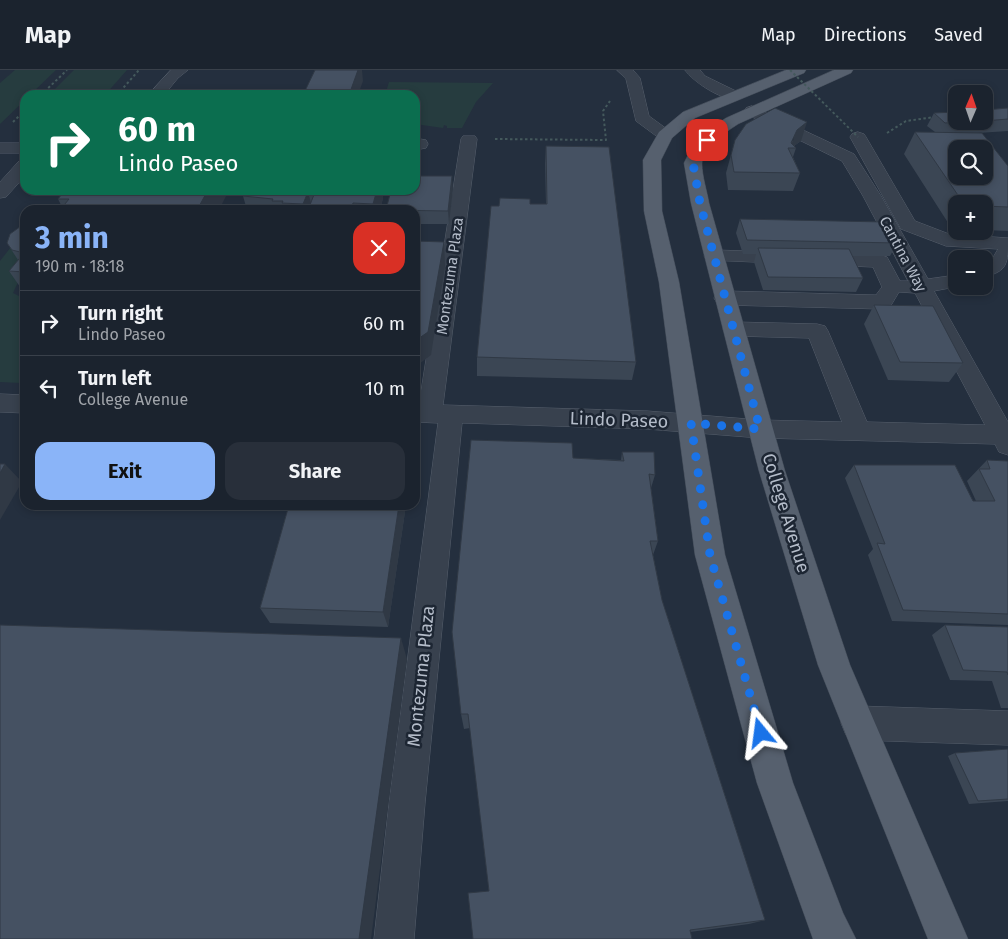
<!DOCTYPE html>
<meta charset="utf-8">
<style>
:root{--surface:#1b232e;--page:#282f3a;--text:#f1f3f6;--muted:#a0a4aa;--line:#39404a;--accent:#8ab4f8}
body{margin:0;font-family:"Fira Sans",sans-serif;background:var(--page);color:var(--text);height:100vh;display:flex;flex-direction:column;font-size:19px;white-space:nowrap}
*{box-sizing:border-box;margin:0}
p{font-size:16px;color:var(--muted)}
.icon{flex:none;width:28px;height:28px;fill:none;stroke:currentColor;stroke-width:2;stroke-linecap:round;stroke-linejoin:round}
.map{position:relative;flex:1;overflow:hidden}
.sheet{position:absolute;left:20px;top:135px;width:400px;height:305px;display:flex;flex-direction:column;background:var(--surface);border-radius:15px;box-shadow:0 2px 8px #0003,0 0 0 1px var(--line)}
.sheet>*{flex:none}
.top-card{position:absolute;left:20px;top:20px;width:400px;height:105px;border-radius:15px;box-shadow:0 2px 8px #0003,0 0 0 1px var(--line);background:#0b6e4f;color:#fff;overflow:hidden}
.needle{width:32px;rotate:2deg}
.tools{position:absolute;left:948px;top:15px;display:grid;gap:10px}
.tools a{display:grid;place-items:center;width:45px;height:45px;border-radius:10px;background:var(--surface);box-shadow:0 2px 8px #0003,0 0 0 1px var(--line);font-size:25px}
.pin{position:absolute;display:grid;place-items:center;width:42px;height:42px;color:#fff;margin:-21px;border-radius:10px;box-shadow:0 2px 8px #0006}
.me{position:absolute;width:55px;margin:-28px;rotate:344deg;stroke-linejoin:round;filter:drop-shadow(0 0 4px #0008)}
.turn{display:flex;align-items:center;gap:18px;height:105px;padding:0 15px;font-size:22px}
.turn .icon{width:65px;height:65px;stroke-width:2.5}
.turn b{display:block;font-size:35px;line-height:42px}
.round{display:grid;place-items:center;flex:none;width:52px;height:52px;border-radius:15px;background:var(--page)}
.overview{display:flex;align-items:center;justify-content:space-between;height:85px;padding:0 15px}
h1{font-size:30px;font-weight:700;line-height:38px;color:var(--accent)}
.action{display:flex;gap:10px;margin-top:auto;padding:10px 15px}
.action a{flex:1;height:58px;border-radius:15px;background:var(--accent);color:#111;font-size:20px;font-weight:700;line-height:58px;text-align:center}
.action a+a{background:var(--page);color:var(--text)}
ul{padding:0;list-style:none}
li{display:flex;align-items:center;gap:15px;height:65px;padding:0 15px;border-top:1px solid var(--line)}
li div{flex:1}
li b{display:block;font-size:19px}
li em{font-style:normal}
header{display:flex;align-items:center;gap:30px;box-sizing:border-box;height:70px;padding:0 25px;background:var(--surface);border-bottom:1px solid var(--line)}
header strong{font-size:24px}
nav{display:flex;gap:28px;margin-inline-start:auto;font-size:18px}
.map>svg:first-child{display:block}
.green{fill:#263c3f}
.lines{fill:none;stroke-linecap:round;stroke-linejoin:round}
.minor-casing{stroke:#565f6c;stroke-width:1}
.major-casing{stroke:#414a57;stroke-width:1}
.path{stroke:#44595c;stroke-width:2;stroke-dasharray:2.5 2.5;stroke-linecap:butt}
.minor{fill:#38414e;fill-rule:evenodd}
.major{fill:#56606e;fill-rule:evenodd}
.path-bridge{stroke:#44595c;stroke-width:2;stroke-dasharray:2.5 2.5;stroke-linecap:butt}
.wall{fill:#3b4654}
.shaded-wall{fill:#303945}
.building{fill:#455162;stroke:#303945;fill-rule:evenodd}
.route{stroke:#1a73e8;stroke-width:9;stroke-dasharray:0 16.2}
.labels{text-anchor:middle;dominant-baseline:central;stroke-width:5;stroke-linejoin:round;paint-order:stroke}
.far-street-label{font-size:15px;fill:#b4bcc9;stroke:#1d2633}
.street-label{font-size:18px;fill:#b4bcc9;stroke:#1d2633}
</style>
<header>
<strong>Map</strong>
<nav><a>Map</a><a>Directions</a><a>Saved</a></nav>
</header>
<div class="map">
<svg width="1008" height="869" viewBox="0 0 1008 869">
<rect width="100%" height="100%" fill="#242f3e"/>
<path class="green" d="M15,0h41l-26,25h-5v5l-25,24v-41z
M74,0h53l-22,25h-56z
M389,12l104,1 -17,19 -14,26h-15v-2l-3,-1 -1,3 -28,-4v-29h-30z
M18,168l7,29 -12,26 12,6v75l-5,9 -20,-1v-121z"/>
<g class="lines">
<g class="minor-casing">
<path id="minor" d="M171,0h17l-10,8 -14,17h-16z
M617,0h16l7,8 9,38 22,16 2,3 -2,3h-12l-23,-17 -10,-42z
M685,0h15l5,6 35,17 3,3 -3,3c-15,4 -47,-17 -55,-29z
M752,36l102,48 27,42 47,83 28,-4v11h4l-26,5 74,131v33l-9,-3 -4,-8 -235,-6 -113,-9 -185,-6 -37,380 -11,136h-40l15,-136 49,-380 -23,-1v-18h4l42,-265 2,-3h12l2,3 -34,266 204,6 113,9 82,2 -33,-84 -75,-2 -8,-2 -3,-5 3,-5 8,-2 83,2 8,2 3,5 39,91 118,3 -70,-132 -16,-1 -9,15 -8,2 -157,-4 -8,-2 -3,-5 3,-5 8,-2 151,4 6,-8 -9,-20 -166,-7 -3,-4 3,-4 7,-2 166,5 7,2 13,24h8l-45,-85 -21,-35 -96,-47 -2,-3 2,-3z
M858,62l6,2 2,3 49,84 34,13 59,4c0,26 0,33 -24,39v-13l7,-3 7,-12 -52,-3 -45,-17 -51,-92 2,-3z
M420,69l6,1 2,4 -2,4 -11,2v-10z
M0,73h25v10h-25z
M25,90v16l-19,21 -6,1v-16l19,-21z
M0,324l25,1v18l-25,-1z
M858,636l150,5v34l-150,-5 -12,-5 -5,-12 5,-12z"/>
</g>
<g class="major-casing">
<path id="major" d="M786,0h20l-2,3 -109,45 -23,20 -11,22 1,51 17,71 46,273 68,228 50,130 13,26h-43l-56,-156 -62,-228 -36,-273 -15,-71 -1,-51 16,-28 24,-20z
M834,0h19l-2,3 -113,51c-13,9 -36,22 -36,40 0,12 5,27 7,39l76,268 65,194 118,274h-40l-110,-274 -59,-194 -68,-268 -7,-40 9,-18 16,-16 17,-11z"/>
</g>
<path class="path" d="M41,25l26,-25
M117,25l22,-25
M13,52l12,-12
M887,63l19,-12 29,-4
M495,69l111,1 -3,-29 7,-10"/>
<use href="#minor" class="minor"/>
<use href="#major" class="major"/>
<path class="path-bridge" d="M790,0l68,67"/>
</g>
<path class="wall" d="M1008,38v23l-30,2 30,33v65l-24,-1v-26h-28v26l-4,-1 -48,-75 11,-22h20l-8,-6 7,-13 22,8h28v-11z
M735,70l66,1 -7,5 2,2 -3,9 7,16 -7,18 -65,-1 -2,-17z
M546,76l90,216 -4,18 -155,-4v-19l22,-151 31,-7v5h16l-1,-40z
M453,119l-4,35h-34v-14z
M246,120h136l1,8 -3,12h-133l-4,-14z
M227,124l-165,13 -4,-8z
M740,149l157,24 -7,13h-38l11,22 -7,14 -93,-2 -9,-28 2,-8h-13l-7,-21z
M25,155v69l-16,-23 9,-11 -11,-17z
M874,235l89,58 -14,19 -61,-2 -24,-56z
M622,382l33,23 -4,13 7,53 -5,14 9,45 103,320 -16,4 -59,8 -201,-41 -19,-163 -6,1 -3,-15 112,-256 48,2z
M987,390l21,1v164l-116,-4 -24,-66 5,-6 -28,-71 9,-13 119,36h3l-9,-20z
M289,435h117l-18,122 -118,-4 -10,-15z
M945,555l63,2v81h-7l-9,-27 -42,-1 -18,-45z
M1008,679v52l-39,3 -21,-48 7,-3z"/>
<path class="shaded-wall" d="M358,0h4l1,11 -5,14h-9z
M807,52l-6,19 -10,7h-1l7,-18z
M452,106l1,13 -4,35 -1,-13z
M208,120h18l1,4 -8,16h-22z
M377,120h5l1,8 -3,12h-6l-1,-6z
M308,122l5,18h-8l-2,-6z
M353,133l1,7h-3z
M444,172l1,24 -14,89 -16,12v-26z
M5,394l17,18 -22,38v-47z
M399,435h7l-18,122 -5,-15z
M401,568l6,21 -36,280h-12z"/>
<path class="building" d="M315,0h43l-9,25h-46z
M775,38l32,14 -10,8 -6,13 5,5h-8l12,25 -66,-1 -3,-17 4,-15 11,-16z
M1008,38v11l-24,2v-11z
M956,42v9h18l-29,2 -11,-10z
M915,62l67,1 26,33v41l-24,-1v-2h-20zM956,79h28v27h-28z
M546,76l63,1 27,215 -159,-5 14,-151h8l1,-8 30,1v5h17z
M415,106h37l-4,35 -62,-1 5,-20h24z
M65,120h143l-11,20h-137l9,-11h-11z
M246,120h131l-4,14 -20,-1 -2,7h-43l7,-18h-7l-5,12 -21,-1 1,-2h-11l1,-2 -30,-3z
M740,149l145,3 12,21 -150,-3z
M25,155v47l-16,-1 15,-18 -12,-3 -5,-7 3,-9 11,-8z
M415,171l29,1 -16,90 -13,9z
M758,178l91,1 14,29 -95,-1z
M874,235l59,1 30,57 -63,-1z
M471,370l101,3 1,15 51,3 -2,-9h32l1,23 -6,-1 9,67h-8l12,59 103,320 -75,10 2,9h-219l-5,-46 21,-2 -21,-177h-7l-9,-82z
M987,390l21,1v153l-105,-4 -26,-67 8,1 -31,-79h101l18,36h22l-16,-32h11z
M0,394h5l-5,9z
M289,435h110l-16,107 -123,-4z
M0,555l401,13 -42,301h-359z
M945,555l63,2v48l-1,-3 -44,-2z
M1008,679v50l-30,2 -23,-48z"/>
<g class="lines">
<path class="route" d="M707,70l-8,9 -6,14 7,40 60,226 -69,-6 19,132 51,178"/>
</g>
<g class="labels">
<g class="far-street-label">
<text transform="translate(903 184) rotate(62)">Cantina Way</text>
<text transform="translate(450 206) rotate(-82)">Montezuma Plaza</text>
</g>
<g class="street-label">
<text transform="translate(619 350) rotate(2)">Lindo Paseo</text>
<text transform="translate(786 443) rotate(73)">College Avenue</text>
<text transform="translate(421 606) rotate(-84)">Montezuma Plaza</text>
</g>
</g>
</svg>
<div class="tools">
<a><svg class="needle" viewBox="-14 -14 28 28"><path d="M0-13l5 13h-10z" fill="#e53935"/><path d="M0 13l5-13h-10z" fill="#a0a4aa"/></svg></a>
<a><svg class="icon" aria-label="search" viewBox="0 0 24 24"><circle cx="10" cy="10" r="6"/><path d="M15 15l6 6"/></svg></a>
<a>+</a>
<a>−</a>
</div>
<div class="pin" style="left:707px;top:70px;background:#d93025"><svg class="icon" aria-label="arrive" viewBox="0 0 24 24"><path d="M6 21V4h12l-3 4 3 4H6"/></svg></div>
<svg class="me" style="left:761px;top:663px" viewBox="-20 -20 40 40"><path d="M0-17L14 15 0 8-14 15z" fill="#1a73e8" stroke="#fff" stroke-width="4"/></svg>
<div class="top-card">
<div class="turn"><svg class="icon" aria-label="right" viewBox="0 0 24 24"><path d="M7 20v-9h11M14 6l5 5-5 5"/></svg><div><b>60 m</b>Lindo Paseo</div></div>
</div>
<section class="sheet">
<div class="overview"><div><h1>3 min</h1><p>190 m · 18:18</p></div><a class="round" style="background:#d93025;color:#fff"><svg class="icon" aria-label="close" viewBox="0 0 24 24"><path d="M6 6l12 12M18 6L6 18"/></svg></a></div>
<ul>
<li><svg class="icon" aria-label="right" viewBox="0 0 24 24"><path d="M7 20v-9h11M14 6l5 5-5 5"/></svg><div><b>Turn right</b><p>Lindo Paseo</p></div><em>60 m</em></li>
<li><svg class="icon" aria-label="left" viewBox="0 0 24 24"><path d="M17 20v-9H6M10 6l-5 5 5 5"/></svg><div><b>Turn left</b><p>College Avenue</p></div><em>10 m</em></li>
</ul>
<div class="action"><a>Exit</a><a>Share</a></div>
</section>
</div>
